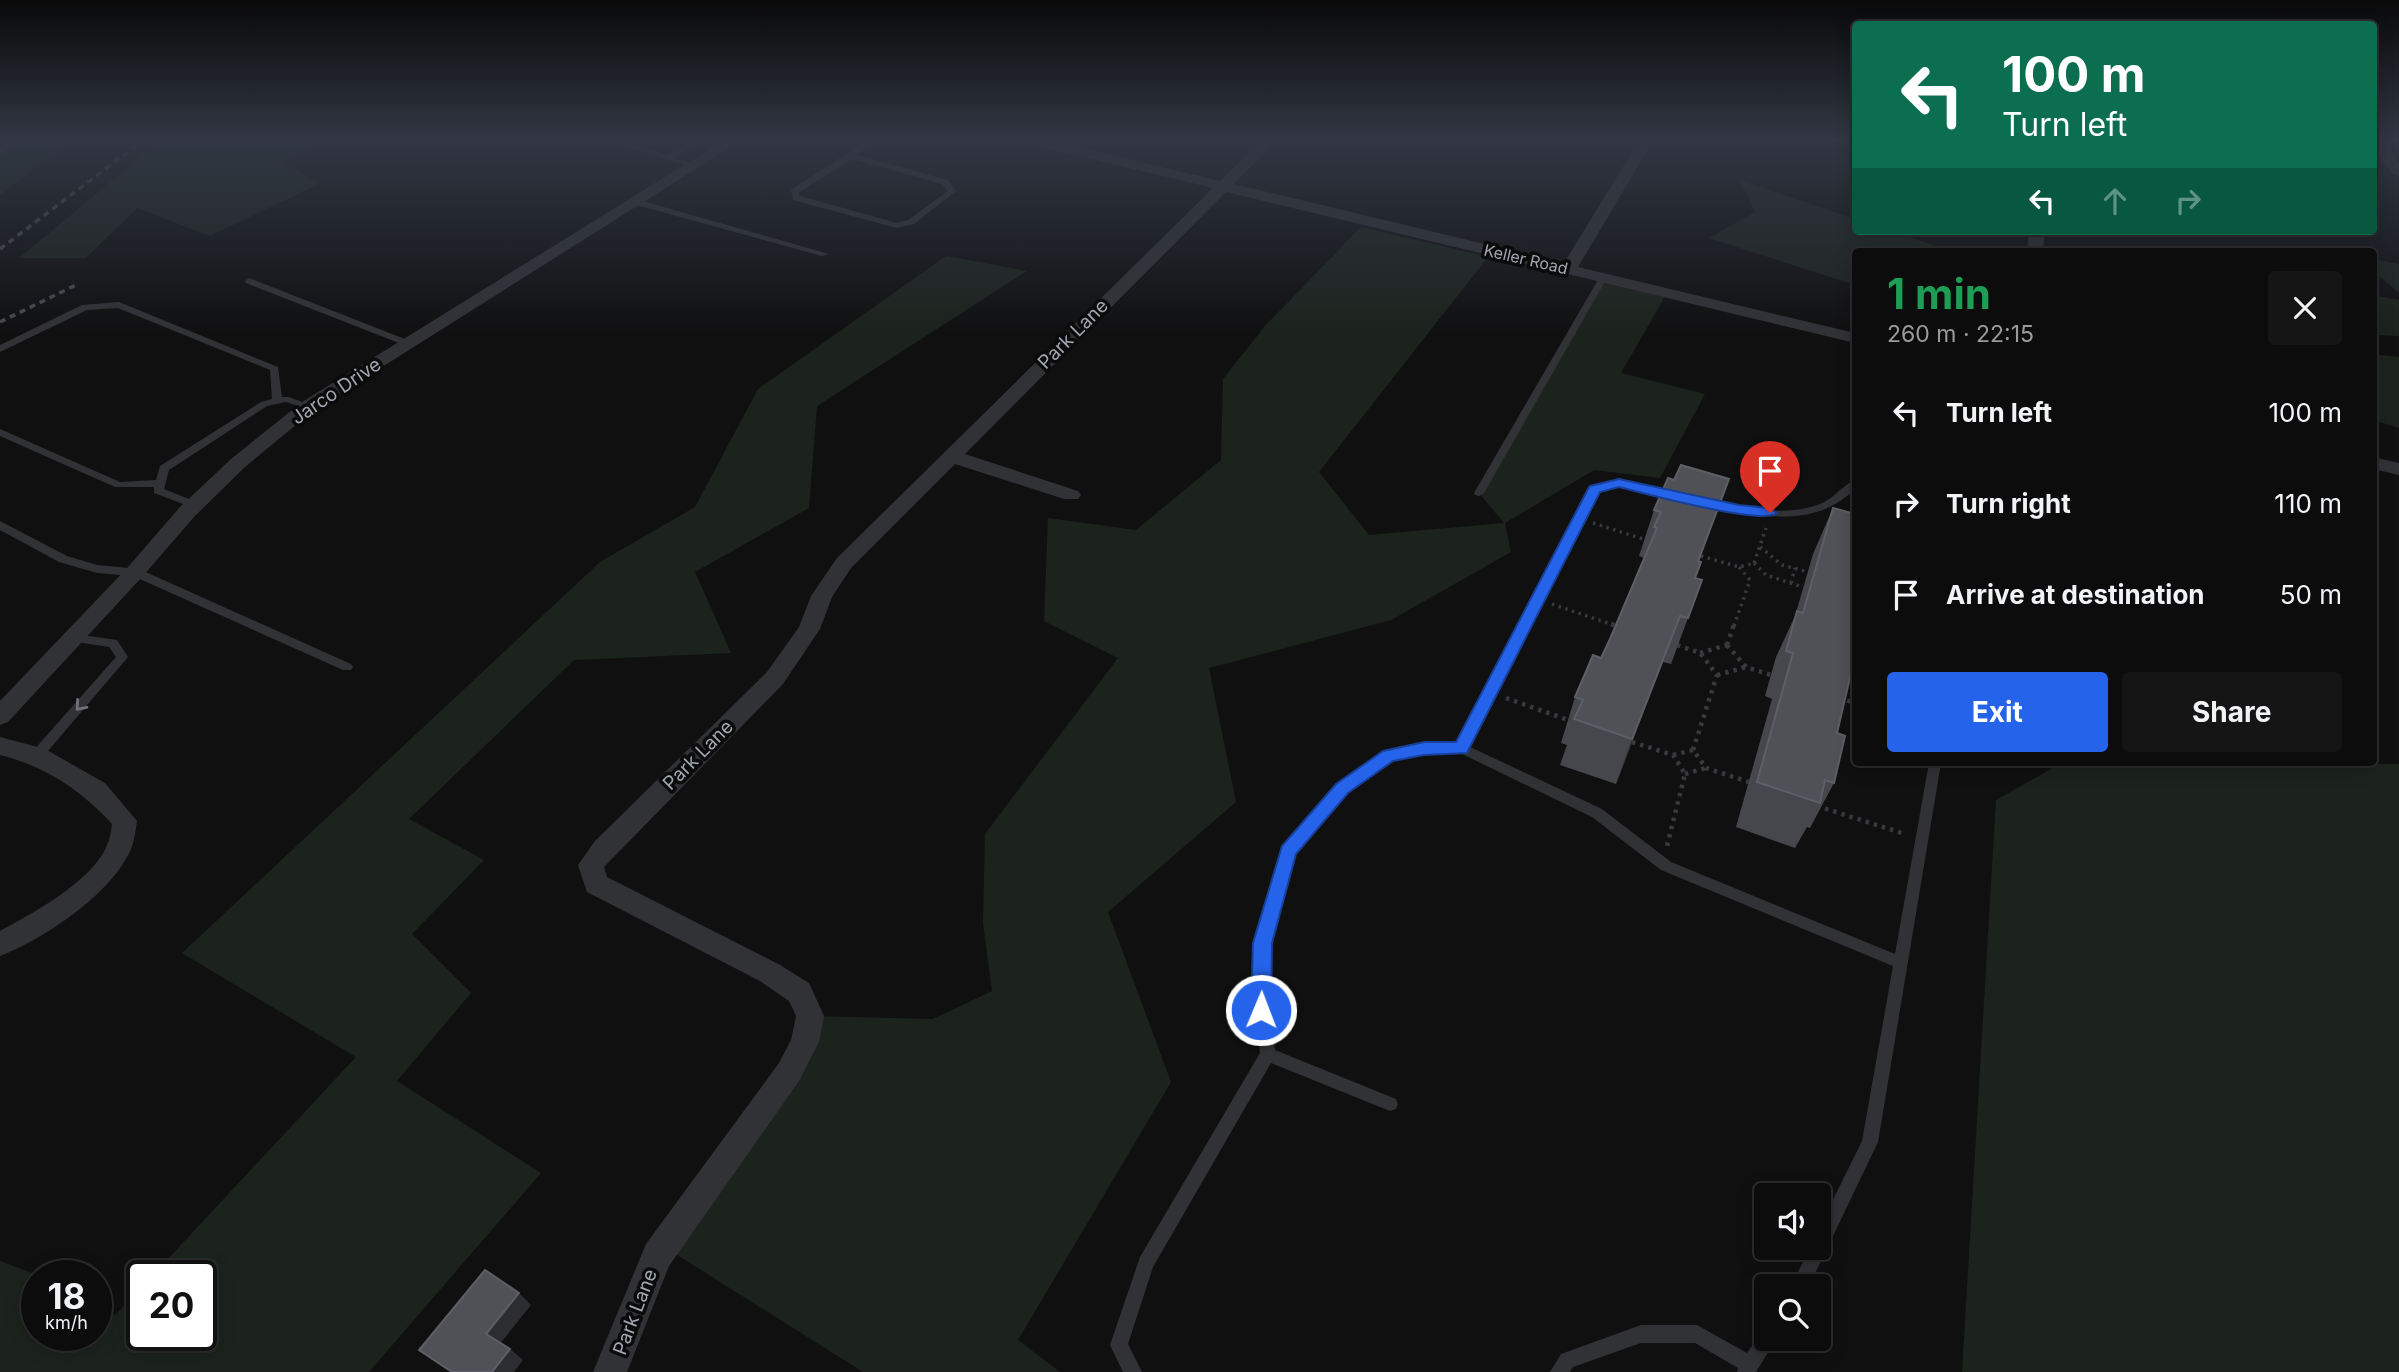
<!DOCTYPE html>
<meta charset="utf-8">
<style>
:root{--surface:#0c0c0d;--page:#151516;--text:#f1f3f6;--muted:#9a9b9d;--line:#2c2c2e;--accent:#2563eb}
body{margin:0;font-family:Inter,sans-serif;background:var(--page);color:var(--text);height:100vh;display:flex;flex-direction:column;font-size:26px;white-space:nowrap}
*{box-sizing:border-box;margin:0}
p{font-size:23px;color:var(--muted)}
.icon{flex:none;width:38px;height:38px;fill:none;stroke:currentColor;stroke-width:2;stroke-linecap:round;stroke-linejoin:round}
.map{position:relative;flex:1;overflow:hidden}
.details{position:absolute;left:1852px;top:248px;width:525px;height:518px;display:flex;flex-direction:column;background:var(--surface);border-radius:7px;box-shadow:0 4px 18px #0003,0 0 0 2px var(--line)}
.details>*{flex:none}
.banner{position:absolute;left:1852px;top:21px;width:525px;height:214px;border-radius:7px;box-shadow:0 4px 18px #0003,0 0 0 2px var(--line);background:#0b6e4f;color:#fff;overflow:hidden}
.fabs{position:absolute;left:1754px;top:1183px;display:grid;gap:14px}
.fabs a{display:grid;place-items:center;width:77px;height:77px;border-radius:7px;background:var(--surface);box-shadow:0 4px 18px #0003,0 0 0 2px var(--line);font-size:35px}
.speed{position:absolute;left:21px;top:1260px;display:flex;gap:14px;font-size:35px;font-weight:700;text-align:center}
.speed>*{display:grid;place-content:center;width:91px;height:91px;border-radius:50%;background:var(--surface);box-shadow:0 4px 18px #0003,0 0 0 2px var(--line);line-height:1}
.speed small{font-size:18px;font-weight:400}
.speed .limit{border:4px solid #111;border-radius:10px;background:#fff;color:#111}
.pin{position:absolute;display:grid;place-items:center;width:60px;height:60px;color:#fff;margin:-72px -30px;border-radius:50% 50% 50% 0;rotate:-45deg;box-shadow:0 0 7px #0007}
.pin .icon{rotate:45deg}
.me{position:absolute;width:77px;margin:-38px;rotate:1deg;stroke-linejoin:round;filter:drop-shadow(0 0 5px #0008)}
.turn{display:flex;align-items:center;gap:24px;height:147px;padding:0 35px;font-size:32px}
.turn .icon{width:91px;height:91px;stroke-width:2.5}
.turn b{display:block;font-size:49px;line-height:60px}
.lanes{display:flex;align-items:center;height:66px;padding:0 35px;background:#0003;justify-content:center;gap:35px;direction:ltr}
.lanes .off{opacity:.35}
.round{display:grid;place-items:center;flex:none;width:74px;height:74px;border-radius:7px;background:var(--page)}
.summary{display:flex;align-items:center;justify-content:space-between;height:119px;padding:0 35px}
h1{font-size:42px;font-weight:700;line-height:52px;color:#1e9e55}
.button{display:flex;gap:14px;margin-top:auto;padding:14px 35px}
.button a{flex:1;height:80px;border-radius:7px;background:var(--accent);color:#fff;font-size:28px;font-weight:700;line-height:80px;text-align:center}
.button a+a{background:var(--page);color:var(--text)}
ul{padding:0;list-style:none}
li{display:flex;align-items:center;gap:21px;height:91px;padding:0 35px}
li div{flex:1}
li b{display:block;font-size:26px}
li em{font-style:normal}
.map>svg:first-child{display:block}
.green{fill:#1c231d}
.lines{fill:none;stroke-linecap:round;stroke-linejoin:round}
.path-far1{stroke:#37393d;stroke-width:3.5;stroke-dasharray:2.5 4.5;stroke-linecap:butt}
.path{stroke:#37393d;stroke-width:4.5;stroke-dasharray:3.5 5;stroke-linecap:butt}
.service{fill:#313236;fill-rule:evenodd}
.minor{fill:#313236;fill-rule:evenodd}
.rail{stroke:#484a4f;stroke-width:3.5;stroke-dasharray:6 5;stroke-linecap:butt}
.wall{fill:#46474c}
.shaded-wall{fill:#2c2d30}
.building{fill:#505157;stroke:#5c5f65;stroke-width:2}
.oneway{stroke:#6f727a}
.route{fill:#2563eb;stroke:#184099;stroke-width:2}
.labels{text-anchor:middle;dominant-baseline:central;stroke-width:7;stroke-linejoin:round;paint-order:stroke}
.far-street-label{font-size:16px;fill:#a1a6b1;stroke:#0b0b0c}
.street-label{font-size:19px;fill:#a1a6b1;stroke:#0b0b0c}
</style>
<div class="map">
<svg width="2399" height="1372" viewBox="0 0 2399 1372">
<rect width="100%" height="100%" fill="#101011"/>
<path class="green" d="M0,141h73l-73,54z
M160,141l159,3 -36,18 36,22 -109,52 -73,-28 -51,50h-67z
M1740,180l115,39v12h36l63,21h-99v33l-146,-47 46,-26z
M1361,227l127,30 -169,215 50,63 135,-12 -25,-30 124,-215 64,15 -46,80 84,21 -45,84 -66,-8 -89,53 6,29 -120,68 -182,48 27,134 -128,110 63,170 -153,258 42,32h-197l-200,-126 147,-230 123,3 59,-28 -9,-68 2,-89 133,-176 -74,-37 4,-103 88,12 85,-70 2,-81 42,-53z
M946,256l81,15 -210,135 -8,102 -114,64 36,81 -157,7 -165,159 75,41 -72,74 59,59 -74,88 144,92 -172,199h-369v-111l40,15h-3v59h59v-30l19,10 27,-28v48h59v-59h-49l204,-219 -174,-104 418,-391 95,-55 63,-118z
M2373,259l26,5v29l-26,-22z
M2373,295l26,5v36l-26,-1z
M2373,354l26,3v71l-26,-8z
M2062,763l337,1v608h-437l34,-572z"/>
<g class="lines">
<path class="path-far1" d="M1593,523l53,17
M1760,547l22,18 26,7
M1701,556l38,11 15,-4
M1754,563l12,12 37,12
M1754,563l12,-35
M1791,583l4,-15
M1552,604l64,22
M1734,626l16,-46 -11,-13"/>
<path class="path" d="M1611,624l9,3
M1677,645l23,8 17,22 -24,75
M1727,645l7,-21
M1727,645l19,22 25,8
M1700,653l27,-8
M1717,675l29,-8
M1506,698l65,23
M1839,698l16,5
M1632,742l41,13 12,19 -18,72
M1673,755l20,-5 13,18 43,14
M1685,774l21,-6
M1817,806l88,28"/>
<path class="service" d="M10,141h9l-19,13v-6z
M609,141h13l45,14 24,-14h10l-27,17 22,6 1,2 -4,2z
M866,141h9l-18,14 91,25 8,11 -42,33 -17,4 -104,-28 -2,-10zM852,159l90,25 6,7 -40,29 -11,3 -97,-27 -2,-3z
M633,200h6l190,54 -7,2 -189,-52z
M1603,275l4,3 -123,215 -5,3 -4,-1 -1,-2 125,-215z
M249,278l161,63 2,2 -2,2h-6l-158,-62 -1,-2z
M119,302l159,65 4,30h7l24,9 -5,3 -22,-7 -19,4 -98,64 -5,19 35,14 1,2 -1,2h-8l-37,-14v-6h-39l-115,-51v-7l120,53 36,-2 4,-14 101,-64 11,-3 -2,-29 -152,-62 -31,2 -87,42v-7l82,-40z
M1619,480l60,12 5,3 -5,3 -60,-12 -21,5 -130,255 134,63 69,53 224,92 34,-191h12l-63,379 -69,144h-18l19,-38h8v-18l44,-89 31,-175 -232,-96 -69,-53 -132,-64 -36,1 -32,5 -45,34 -53,60 -24,90 -1,67 6,40 121,49 2,5 -2,5 -6,2 -119,-48 -118,204 -25,77 14,28h-19l-13,-27 30,-88 120,-204 -7,-43 3,-67 27,-96 54,-62 47,-33 40,-8 33,-1 132,-254 1,-2z
M1855,480v9c-41,41 -101,28 -152,14l-1,-2 5,-3c35,9 77,20 113,6 14,-5 22,-19 35,-24z
M0,521l67,35 30,9 42,4 212,95 2,3 -2,3h-8l-210,-94 -36,-3 -38,-11 -59,-32z
M74,634l43,6 11,17 -86,101h-10l-1,-3 1,-3 84,-95 -7,-10 -39,-6 -2,-3z
M1641,1325h56l50,28 14,-20 5,-2v8h10l-20,33h-19l1,-4 -43,-25h-54l-68,24 -3,5h-20l11,-18z"/>
<path class="minor" d="M723,141h17l-426,269 -69,57 -51,50 -52,60 -134,145 -8,3v-24l128,-134 52,-60 51,-48 71,-57z
M1027,141h26l167,40 41,-40h15l-42,43 330,79 75,-122h14l-75,126 277,66v10l-629,-151 -261,262 113,37 3,4 -3,4h-14l-109,-35 -104,104 -19,29 -12,32 -37,55 -179,183 3,10 173,88 29,18 15,33 -5,26 -20,39 -130,185 -42,106h-34l53,-128 133,-181 12,-23 5,-24 -7,-15 -29,-20 -173,-89 -9,-27 17,-24 172,-169 32,-45 12,-31 26,-38 376,-370 -184,-44z
M2378,141h14l-1,12 8,10v13l-5,-1 -17,-21z
M2029,231h16l-2,21h-16z
M2373,457l26,6v12l-26,-6z
M0,737l45,12 60,34 32,38c-2,13 -3,25 -10,36 -21,40 -85,83 -127,99v-25c32,-17 94,-51 107,-86 3,-6 4,-14 5,-21 -31,-34 -67,-58 -112,-69z"/>
<path class="rail" d="M0,249l142,-108
M0,322l76,-37"/>
</g>
<path class="wall" d="M1729,479l-30,83 -4,16 7,2 -31,84 -8,-2 -47,122 -56,-19 7,-20 -6,-2 14,-46 26,-39 9,-19 34,-81 -5,-2 15,-46 20,-30z
M1833,508l8,205 -4,20 -3,50 -24,45 -3,-1 -12,21 -59,-21 36,-128 -7,-3 11,-39 19,-41 18,-62z"/>
<path class="shaded-wall" d="M1680,616l-17,46 -47,122 16,-45z
M519,1293l12,12 -32,40 -13,-11z
M510,1349l13,11 -9,12h-22z"/>
<path class="building" d="M1681,465l48,14 -31,82 3,1 -6,16 7,2 -14,38 -8,-2 -48,123 -58,-20 9,-19 -8,-3 18,-42 8,3 9,-19 47,-111 -3,-1 7,-15 -7,-2 14,-32 6,2z
M1833,508l22,6v142l-18,77 8,3 -11,47 -9,-3 -5,23 -63,-21 36,-129 -7,-2 11,-40 6,2z
M485,1270l34,23 -33,41 24,15 -18,23h-40l-33,-22z"/>
<defs><path id="oneway-chevron" d="M-2-3.5L2.5 0L-2 3.5" fill="none" stroke-width="1.6" stroke-linecap="round" stroke-linejoin="round" transform="scale(1.75)"/></defs>
<use class="oneway" href="#oneway-chevron" transform="translate(80 706) rotate(131)"/>
<linearGradient id="sky" x2="0" y2="1"><stop stop-color="#090909"/><stop offset="0.42" stop-color="#313743"/><stop offset="1" stop-color="#313743" stop-opacity="0"/></linearGradient>
<rect width="2399" height="333" fill="url(#sky)"/>
<path class="route" d="M1619,479l120,26 31,3 7,5c-13,13 -134,-20 -158,-26l-19,5 -133,261 -43,2 -31,6 -45,32 -52,61 -24,89 -1,67 -3,6 -7,3 -7,-3 -3,-6 2,-67 29,-97 54,-62 47,-33 41,-9h32l132,-253 2,-3z"/>
<g class="labels">
<g class="far-street-label">
<text transform="translate(1526 259) rotate(13)">Keller Road</text>
</g>
<g class="street-label">
<text transform="translate(1073 334) rotate(-45)">Park Lane</text>
<text transform="translate(336 391) rotate(-34)">Jarco Drive</text>
<text transform="translate(698 755) rotate(-45)">Park Lane</text>
<text transform="translate(635 1312) rotate(-69)">Park Lane</text>
</g>
</g>
</svg>
<div class="fabs">
<a><svg class="icon" aria-label="sound" viewBox="0 0 24 24"><path d="M4 9h4l5-4v14l-5-4H4zM17 9q2 3 0 6"/></svg></a>
<a><svg class="icon" aria-label="search" viewBox="0 0 24 24"><circle cx="10" cy="10" r="6"/><path d="M15 15l6 6"/></svg></a>
</div>
<div class="speed"><div>18<small>km/h</small></div><div class="limit">20</div></div>
<div class="pin" style="left:1770px;top:513px;background:#d93025"><svg class="icon" aria-label="arrive" viewBox="0 0 24 24"><path d="M6 21V4h12l-3 4 3 4H6"/></svg></div>
<svg class="me" style="left:1261px;top:1010px" viewBox="-20 -20 40 40"><circle r="17" fill="#2563eb" stroke="#fff" stroke-width="3"/><path d="M0-11L8 9 0 5-8 9z" fill="#fff"/></svg>
<div class="banner">
<div class="turn"><svg class="icon" aria-label="left" viewBox="0 0 24 24"><path d="M17 20v-9H6M10 6l-5 5 5 5"/></svg><div><b>100 m</b>Turn left</div></div>
<div class="lanes"><svg class="icon" aria-label="left" viewBox="0 0 24 24"><path d="M17 20v-9H6M10 6l-5 5 5 5"/></svg><svg class="icon off" aria-label="ahead" viewBox="0 0 24 24"><path d="M12 20V5M6 11l6-6 6 6"/></svg><svg class="icon off" aria-label="right" viewBox="0 0 24 24"><path d="M7 20v-9h11M14 6l5 5-5 5"/></svg></div>
</div>
<section class="details">
<div class="summary"><div><h1>1 min</h1><p>260 m · 22:15</p></div><a class="round"><svg class="icon" aria-label="close" viewBox="0 0 24 24"><path d="M6 6l12 12M18 6L6 18"/></svg></a></div>
<ul>
<li><svg class="icon" aria-label="left" viewBox="0 0 24 24"><path d="M17 20v-9H6M10 6l-5 5 5 5"/></svg><div><b>Turn left</b></div><em>100 m</em></li>
<li><svg class="icon" aria-label="right" viewBox="0 0 24 24"><path d="M7 20v-9h11M14 6l5 5-5 5"/></svg><div><b>Turn right</b></div><em>110 m</em></li>
<li><svg class="icon" aria-label="arrive" viewBox="0 0 24 24"><path d="M6 21V4h12l-3 4 3 4H6"/></svg><div><b>Arrive at destination</b></div><em>50 m</em></li>
</ul>
<div class="button"><a>Exit</a><a>Share</a></div>
</section>
</div>
